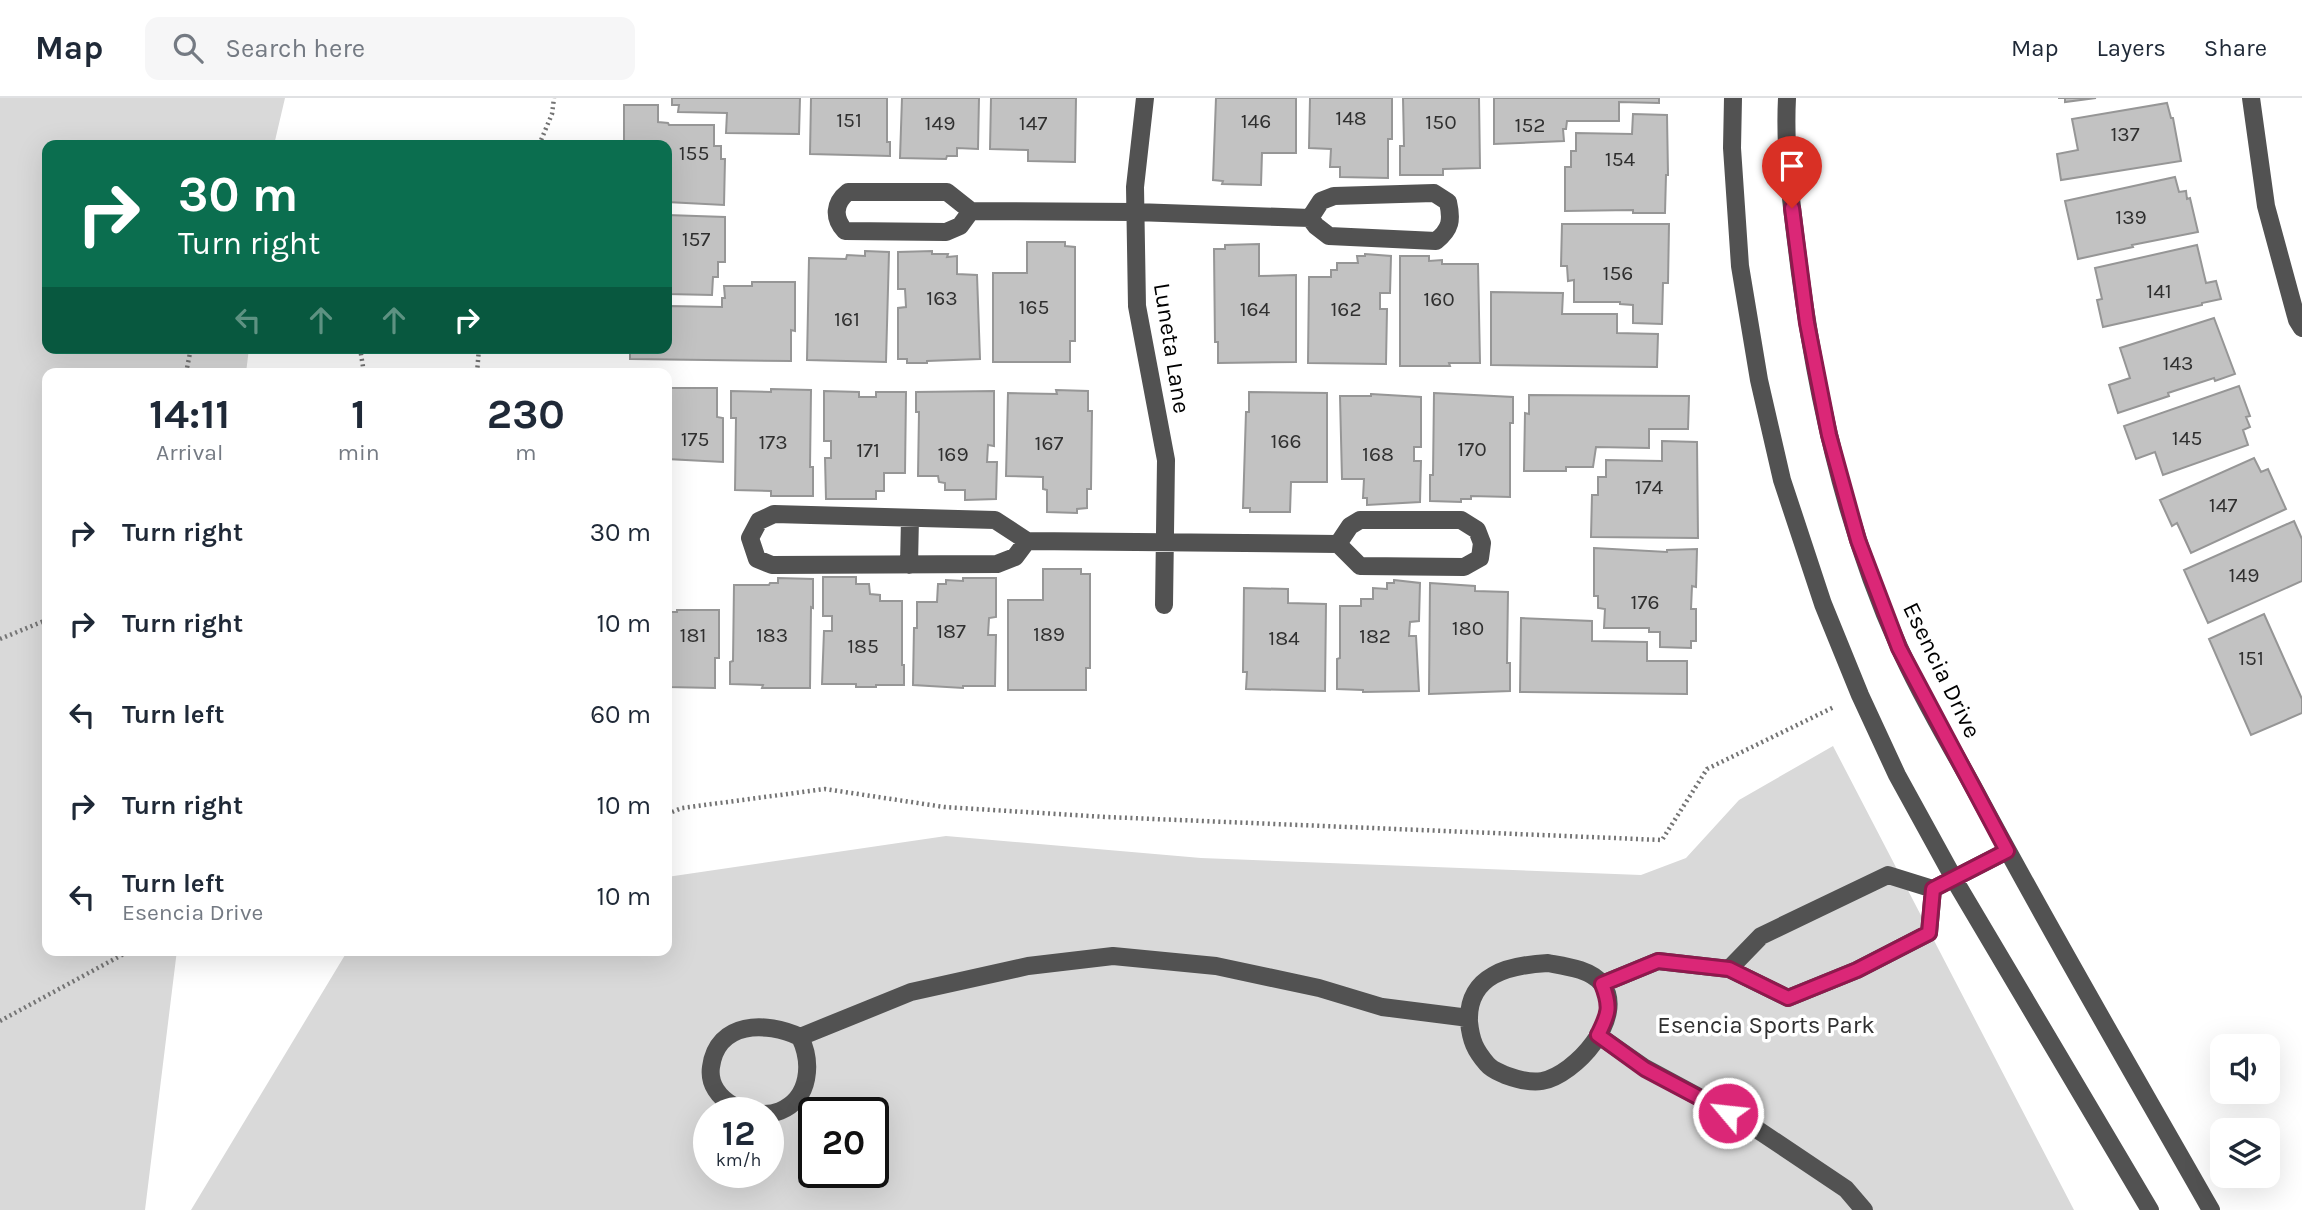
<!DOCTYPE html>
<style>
:root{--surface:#fff;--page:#f6f6f7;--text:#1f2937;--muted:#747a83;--line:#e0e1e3}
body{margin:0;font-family:Karla,sans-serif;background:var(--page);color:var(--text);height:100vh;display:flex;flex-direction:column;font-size:26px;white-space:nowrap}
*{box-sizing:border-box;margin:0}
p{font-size:23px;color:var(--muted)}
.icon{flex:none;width:38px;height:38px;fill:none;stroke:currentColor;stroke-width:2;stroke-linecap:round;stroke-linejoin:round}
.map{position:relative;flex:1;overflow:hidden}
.drawer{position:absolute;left:42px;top:270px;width:630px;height:588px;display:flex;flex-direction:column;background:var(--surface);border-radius:14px;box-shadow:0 7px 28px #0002}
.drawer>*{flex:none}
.banner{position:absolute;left:42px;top:42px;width:630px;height:214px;border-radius:14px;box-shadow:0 7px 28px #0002;background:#0b6e4f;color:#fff;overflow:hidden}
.fabs{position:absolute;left:2210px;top:936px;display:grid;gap:14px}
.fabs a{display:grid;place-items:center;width:70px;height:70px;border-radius:14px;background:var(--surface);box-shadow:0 7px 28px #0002;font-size:35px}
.speed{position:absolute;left:693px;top:999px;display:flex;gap:14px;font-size:35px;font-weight:700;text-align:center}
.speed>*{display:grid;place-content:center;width:91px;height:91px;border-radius:50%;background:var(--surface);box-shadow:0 7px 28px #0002;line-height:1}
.speed small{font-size:18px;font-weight:400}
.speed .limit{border:4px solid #111;border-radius:10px;background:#fff;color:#111}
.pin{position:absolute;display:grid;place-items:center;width:60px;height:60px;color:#fff;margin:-72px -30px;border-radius:50% 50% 50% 0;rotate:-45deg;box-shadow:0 0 7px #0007}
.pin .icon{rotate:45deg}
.me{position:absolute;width:77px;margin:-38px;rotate:298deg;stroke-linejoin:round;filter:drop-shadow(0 0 5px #0008)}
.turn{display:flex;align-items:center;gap:24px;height:147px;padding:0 21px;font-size:32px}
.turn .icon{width:91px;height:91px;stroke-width:2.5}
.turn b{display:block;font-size:49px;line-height:60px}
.lanes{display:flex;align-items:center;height:66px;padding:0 21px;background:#0003;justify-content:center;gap:35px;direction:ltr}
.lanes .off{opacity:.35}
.eta{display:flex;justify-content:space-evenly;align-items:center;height:119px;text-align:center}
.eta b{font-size:42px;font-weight:700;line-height:49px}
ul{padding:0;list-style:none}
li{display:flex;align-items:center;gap:21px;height:91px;padding:0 21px}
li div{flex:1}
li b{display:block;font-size:26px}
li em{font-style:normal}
header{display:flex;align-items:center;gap:42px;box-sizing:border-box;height:98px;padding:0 35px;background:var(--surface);border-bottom:2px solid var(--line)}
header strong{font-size:33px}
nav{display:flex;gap:38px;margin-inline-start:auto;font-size:24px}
.search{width:490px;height:63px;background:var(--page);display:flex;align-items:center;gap:18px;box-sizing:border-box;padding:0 24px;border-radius:14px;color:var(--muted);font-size:26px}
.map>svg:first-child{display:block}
.green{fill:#d9d9d9;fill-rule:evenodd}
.building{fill:#c2c2c2;stroke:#969696;stroke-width:2}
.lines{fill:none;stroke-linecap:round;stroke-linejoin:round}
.path{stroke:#747474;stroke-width:4.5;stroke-dasharray:2 3.5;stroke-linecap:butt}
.minor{stroke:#525252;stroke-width:18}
.route-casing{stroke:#8e194d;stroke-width:18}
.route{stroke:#db2777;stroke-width:12}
.labels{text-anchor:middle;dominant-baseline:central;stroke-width:7;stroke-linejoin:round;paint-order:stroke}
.number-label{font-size:21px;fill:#303030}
.street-label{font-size:24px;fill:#000;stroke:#fff}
.park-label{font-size:24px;fill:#303030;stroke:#fff}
</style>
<header>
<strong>Map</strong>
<div class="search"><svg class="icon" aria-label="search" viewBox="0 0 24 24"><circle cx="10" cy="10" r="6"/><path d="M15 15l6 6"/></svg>Search here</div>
<nav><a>Map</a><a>Layers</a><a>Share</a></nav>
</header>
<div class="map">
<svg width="2302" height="1112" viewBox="0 0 2302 1112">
<rect width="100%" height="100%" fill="#fff"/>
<path class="green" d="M0,0h285l-11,47h-227v203h202l-3,25h-199v577h130l-32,260h-145z
M1833,648l241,464h-1883l157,-260h319v-73l279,-41 255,22 440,17 45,-17 53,-58zM709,1015h59v59h-59zM814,1015h59v59h-59z"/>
<path class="building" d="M672,0h128l-1,36 -73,-1 1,-20 -49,-1 1,-7h-7z
M811,0h76v44h3v14l-80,-2z
M902,0h77l-1,51 -21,-1v8h-10l-1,3 -46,-1z
M991,0h85l-1,64 -47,-1v-11l-38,-1z
M1216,0h80v55h-34l-1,32 -39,-1 1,-3 -10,-1z
M1310,0h82v41h-4v39l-48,-1v-10h-10l1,-18 -22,-1z
M1403,0h76l1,70 -37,1v6h-43v-29h4z
M1494,0h165v5l-40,-1v19h-52l-1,8h-3l1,12 -70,3z
M2058,0h38l-31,4v-4z
M2167,5l4,15h2l8,43 -120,19 -4,-26 21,-4 -6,-31z
M624,7h34v17l10,1 1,2h45v21h7v13h4l-1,46 -57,-3v-57h-45h2z
M1633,16l34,1 1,60h-2l-1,38h-32v-3l-68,1v-44h6v-16h5v-18l56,1z
M2175,79l4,15 7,-1 1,8 3,-1 8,34 -66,13 1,2 -55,12 -13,-58z
M667,117l58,2v45h-7v15h-5l-1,18 -45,-1z
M1562,126h107l-1,59h-5l-1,41 -29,-1v-18l-13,-1v-2h-46v-22l-6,1 -1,-15h-6z
M1027,144h38v4l10,1v94h-5v21h-77v-89h34z
M1259,146v32l37,-1v87l-78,1v-21h-3l-1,-93h11v-4z
M2197,147l9,38 10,-2 5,18 -19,4v2l-99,22 -6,-27 5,-1 -7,-31z
M865,153l24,1 -3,110 -79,-2 2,-102 37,1 1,-4 18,1z
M932,153v3h16l-1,3 10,-1v18l20,1 3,84 -53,2v2h-20v-4h-9v-51l8,-1 -1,-18h-7v-37z
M1365,156l26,2 -1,37h-10v16h7l-1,55 -78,-1 1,-86h22v-7h6v-7h21l-1,-7h8z
M1400,158h29v5l13,-1v4h36l2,99h-31l1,3h-50z
M752,184h43v49l-4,-1v31l-161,-2v-11h37l3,-42 52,1v-9h3l-1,-12h28z
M1491,194l72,1 -1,21h55v19l41,1 -1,33 -166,-2z
M2214,220l21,56 -20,7 -1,-3 -46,15 1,3 -51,17 -9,-28 21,-7 -10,-30z
M2239,288l11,30 -4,1 4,10 -7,3 5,15 -85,30 -8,-23 -19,7 -12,-33z
M667,290h50v29l6,1v44l-56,-3z
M771,291l40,1 -1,77h3v29h-42v-5l-36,-1 1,-72h-5v-27l40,1z
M1056,292l32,1v20h4l-1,78h-4v19l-10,1v4l-30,-1v-22l-4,-1v-12l-37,-1 2,-83 49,1z
M824,293l35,1v5h17v-5h30l-1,81h-21v18h-8v8h-50l-1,-41h6v-17h-7z
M994,293v55l-6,-1 -1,17h10l-1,37 -31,1v-10h-20v-7l-6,-1 -1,-6h-20l1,-64h-3v-20z
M1249,294l78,1v89h-36l-1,30h-40v-4h-7l3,-96h3z
M1434,295l79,4v26h-3v74l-39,-1v3h-10v3l-31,-1v-26h3z
M1371,296l50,3v50h-7v14h7l-1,41 -53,3v-7h-4l1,-19h-22l-2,-83h31z
M1529,297l160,1 -1,33h-39v19l-53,-1 -3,20h-27v4h-42l1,-58 4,1z
M1662,343l35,1 1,96 -107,-1 1,-42h6v-18h8v-17l56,1z
M2254,360l7,14 7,-3 18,40 -95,44 -14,-30 -5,3 -12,-26z
M2294,423l8,18v42l-94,42 -24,-53z
M1594,450l73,4v-2l30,-1 -1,38 -4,-1 -1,23h5v32h-5v7l-31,-1v-15h-11v-4h-45l1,-19 -7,-1v-12h-4z
M1043,471h38v5h9v94h-4v22h-78v-90h35z
M823,479h33v7h13l1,10 10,1v6h22v64h2v20h-28v2h-20v-3h-34l2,-53h8v-15h-9z
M778,480l35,1v29l-2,-1 -1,81h-48l1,-3 -33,-1v-22l3,-1 1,-76h35l1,-2h8z
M963,480h33v39l-7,1 -1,17h8l-1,51h-32v2l-50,-3 1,-57h3v-26h20l1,-18h8v-4l17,1z
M1394,482l26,3 -1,38 -9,1 -1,14h7l3,55 -56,1v-2l-26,-1v-30l3,-1v-52h21v-7h12v-11l14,1v-6h7z
M1430,485l45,3v5l33,1 -1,71h3v28l-81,3z
M1244,490l44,1v14l38,1 -1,87 -79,-2 1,-17h-4z
M677,512h42v48h-4v30l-48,-1v-75h10z
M2264,516l38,85v14l-51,22 -42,-96z
M1521,520l71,3v20l55,1v19h40v33l-167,-2z"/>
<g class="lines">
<path class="path" d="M539,47l13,-31 2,-16
M360,250l4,25
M186,275l5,-25
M477,275l2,-25
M0,541l44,-18h3
M667,716l15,-6 143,-19 119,18 162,10 556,23 45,-71 127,-62
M0,923l131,-71"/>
<path class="minor" d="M1145,0l-10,89 2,119 29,154 -2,145
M1733,0l-1,50 8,118 19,114 23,100 41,124 37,91 37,80 61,111 192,324
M1787,0c-3,58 6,118 13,175 17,127 46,257 99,374 22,50 51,97 77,145 75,141 156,279 235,418
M2251,0l15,108 31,114 5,8
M971,113l-11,15 -14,6 -101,-1c-12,-13 -11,-28 3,-39h99l24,19 164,1 175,6 6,8 13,10 107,5c15,-12 16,-21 12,-39l-14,-9 -100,3 -13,5 -11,17
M1027,443l-12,16 -18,7 -225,1 -15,-6 -7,-21 9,-17 15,-7 221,6 32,21 311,3 22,22 104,1 16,-9 2,-15 -5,-13 -16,-10h-101l-10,6 -12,18
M909,467l1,-47
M1548,865c16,3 43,6 54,21 25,33 -27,91 -60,97 -11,2 -26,-2 -37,-6 -6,-3 -13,-5 -18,-11 -12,-14 -16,-23 -18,-42 -2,-48 41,-57 79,-59z
M1729,871l32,-33 127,-61 45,14 74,-38
M1602,886l56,-23 71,8 59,29 69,-28 72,-37 4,-44
M1598,937l47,33 104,56 97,65 18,21
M800,939c12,25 11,61 -20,74 -27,11 -74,-10 -69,-44 6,-46 55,-46 89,-30l111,-45 117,-26 85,-10 103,10 103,22 63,19 87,11"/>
</g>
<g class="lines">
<g class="route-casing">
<path id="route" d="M1728,1015l-83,-44 -47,-34c11,-22 13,-28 4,-51l56,-23 71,8 59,29 69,-28 72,-37 4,-44 74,-38 -108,-203 -41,-108 -29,-105 -22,-112 -15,-115"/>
</g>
<use href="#route" class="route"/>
</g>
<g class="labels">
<g class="number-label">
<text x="1351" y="20">148</text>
<text x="849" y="22">151</text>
<text x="1256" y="23">146</text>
<text x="1441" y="24">150</text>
<text x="940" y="25">149</text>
<text x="1033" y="25">147</text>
<text x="1530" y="27">152</text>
<text x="2125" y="36">137</text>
<text x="694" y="55">155</text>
<text x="1620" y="61">154</text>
<text x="2131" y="119">139</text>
<text x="696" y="141">157</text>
<text x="1618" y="175">156</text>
<text x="2159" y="193">141</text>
<text x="942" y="200">163</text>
<text x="1439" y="201">160</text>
<text x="1034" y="209">165</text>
<text x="1255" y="211">164</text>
<text x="1346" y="211">162</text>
<text x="847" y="221">161</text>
<text x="2178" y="265">143</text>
<text x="2187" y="340">145</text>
<text x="695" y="341">175</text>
<text x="1286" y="343">166</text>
<text x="773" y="344">173</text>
<text x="1049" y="345">167</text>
<text x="1472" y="351">170</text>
<text x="868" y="352">171</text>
<text x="953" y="356">169</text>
<text x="1378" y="356">168</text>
<text x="1649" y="389">174</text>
<text x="2223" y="407">147</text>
<text x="2244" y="477">149</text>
<text x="1645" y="504">176</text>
<text x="1468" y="530">180</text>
<text x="951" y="533">187</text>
<text x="1049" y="536">189</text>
<text x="693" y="537">181</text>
<text x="772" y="537">183</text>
<text x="1375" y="538">182</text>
<text x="1284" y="540">184</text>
<text x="863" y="548">185</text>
<text x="2251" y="560">151</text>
</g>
<g class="street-label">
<text transform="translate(1172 250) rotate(81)">Luneta Lane</text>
<text transform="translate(1942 572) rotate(64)">Esencia Drive</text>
</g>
<g class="park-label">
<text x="1766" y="927">Esencia Sports Park</text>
</g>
</g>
</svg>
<div class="fabs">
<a><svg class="icon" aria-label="sound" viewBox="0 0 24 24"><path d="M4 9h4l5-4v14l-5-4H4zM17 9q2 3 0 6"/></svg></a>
<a><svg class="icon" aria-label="layers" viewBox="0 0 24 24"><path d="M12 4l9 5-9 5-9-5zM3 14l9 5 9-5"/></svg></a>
</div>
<div class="speed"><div>12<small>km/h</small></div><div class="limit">20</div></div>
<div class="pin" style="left:1792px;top:110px;background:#d93025"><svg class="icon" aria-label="arrive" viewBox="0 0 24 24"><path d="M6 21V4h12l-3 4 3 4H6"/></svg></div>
<svg class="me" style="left:1728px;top:1015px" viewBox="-20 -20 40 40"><circle r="17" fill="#db2777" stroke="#fff" stroke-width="3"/><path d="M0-11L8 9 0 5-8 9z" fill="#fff"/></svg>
<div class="banner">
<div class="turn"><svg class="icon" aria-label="right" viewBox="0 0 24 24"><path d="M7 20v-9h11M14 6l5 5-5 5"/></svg><div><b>30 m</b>Turn right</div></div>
<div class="lanes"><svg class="icon off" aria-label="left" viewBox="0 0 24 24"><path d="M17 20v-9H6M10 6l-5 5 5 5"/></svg><svg class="icon off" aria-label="ahead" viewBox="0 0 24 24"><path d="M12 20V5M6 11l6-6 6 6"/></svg><svg class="icon off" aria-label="ahead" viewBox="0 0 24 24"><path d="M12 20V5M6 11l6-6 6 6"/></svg><svg class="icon" aria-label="right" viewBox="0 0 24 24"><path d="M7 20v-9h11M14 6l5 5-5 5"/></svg></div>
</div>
<section class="drawer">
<div class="eta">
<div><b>14:11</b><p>Arrival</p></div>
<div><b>1</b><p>min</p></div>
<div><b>230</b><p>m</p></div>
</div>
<ul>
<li><svg class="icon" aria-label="right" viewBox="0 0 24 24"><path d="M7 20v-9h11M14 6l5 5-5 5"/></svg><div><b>Turn right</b></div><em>30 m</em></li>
<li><svg class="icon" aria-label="right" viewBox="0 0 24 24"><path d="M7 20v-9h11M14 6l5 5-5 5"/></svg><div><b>Turn right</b></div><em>10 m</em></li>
<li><svg class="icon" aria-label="left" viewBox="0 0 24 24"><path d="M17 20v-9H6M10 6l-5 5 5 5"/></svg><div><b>Turn left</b></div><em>60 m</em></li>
<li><svg class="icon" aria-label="right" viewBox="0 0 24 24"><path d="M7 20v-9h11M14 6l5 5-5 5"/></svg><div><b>Turn right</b></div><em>10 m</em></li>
<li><svg class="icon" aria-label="left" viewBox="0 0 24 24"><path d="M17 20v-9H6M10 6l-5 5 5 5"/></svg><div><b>Turn left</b><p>Esencia Drive</p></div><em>10 m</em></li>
</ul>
</section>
</div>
